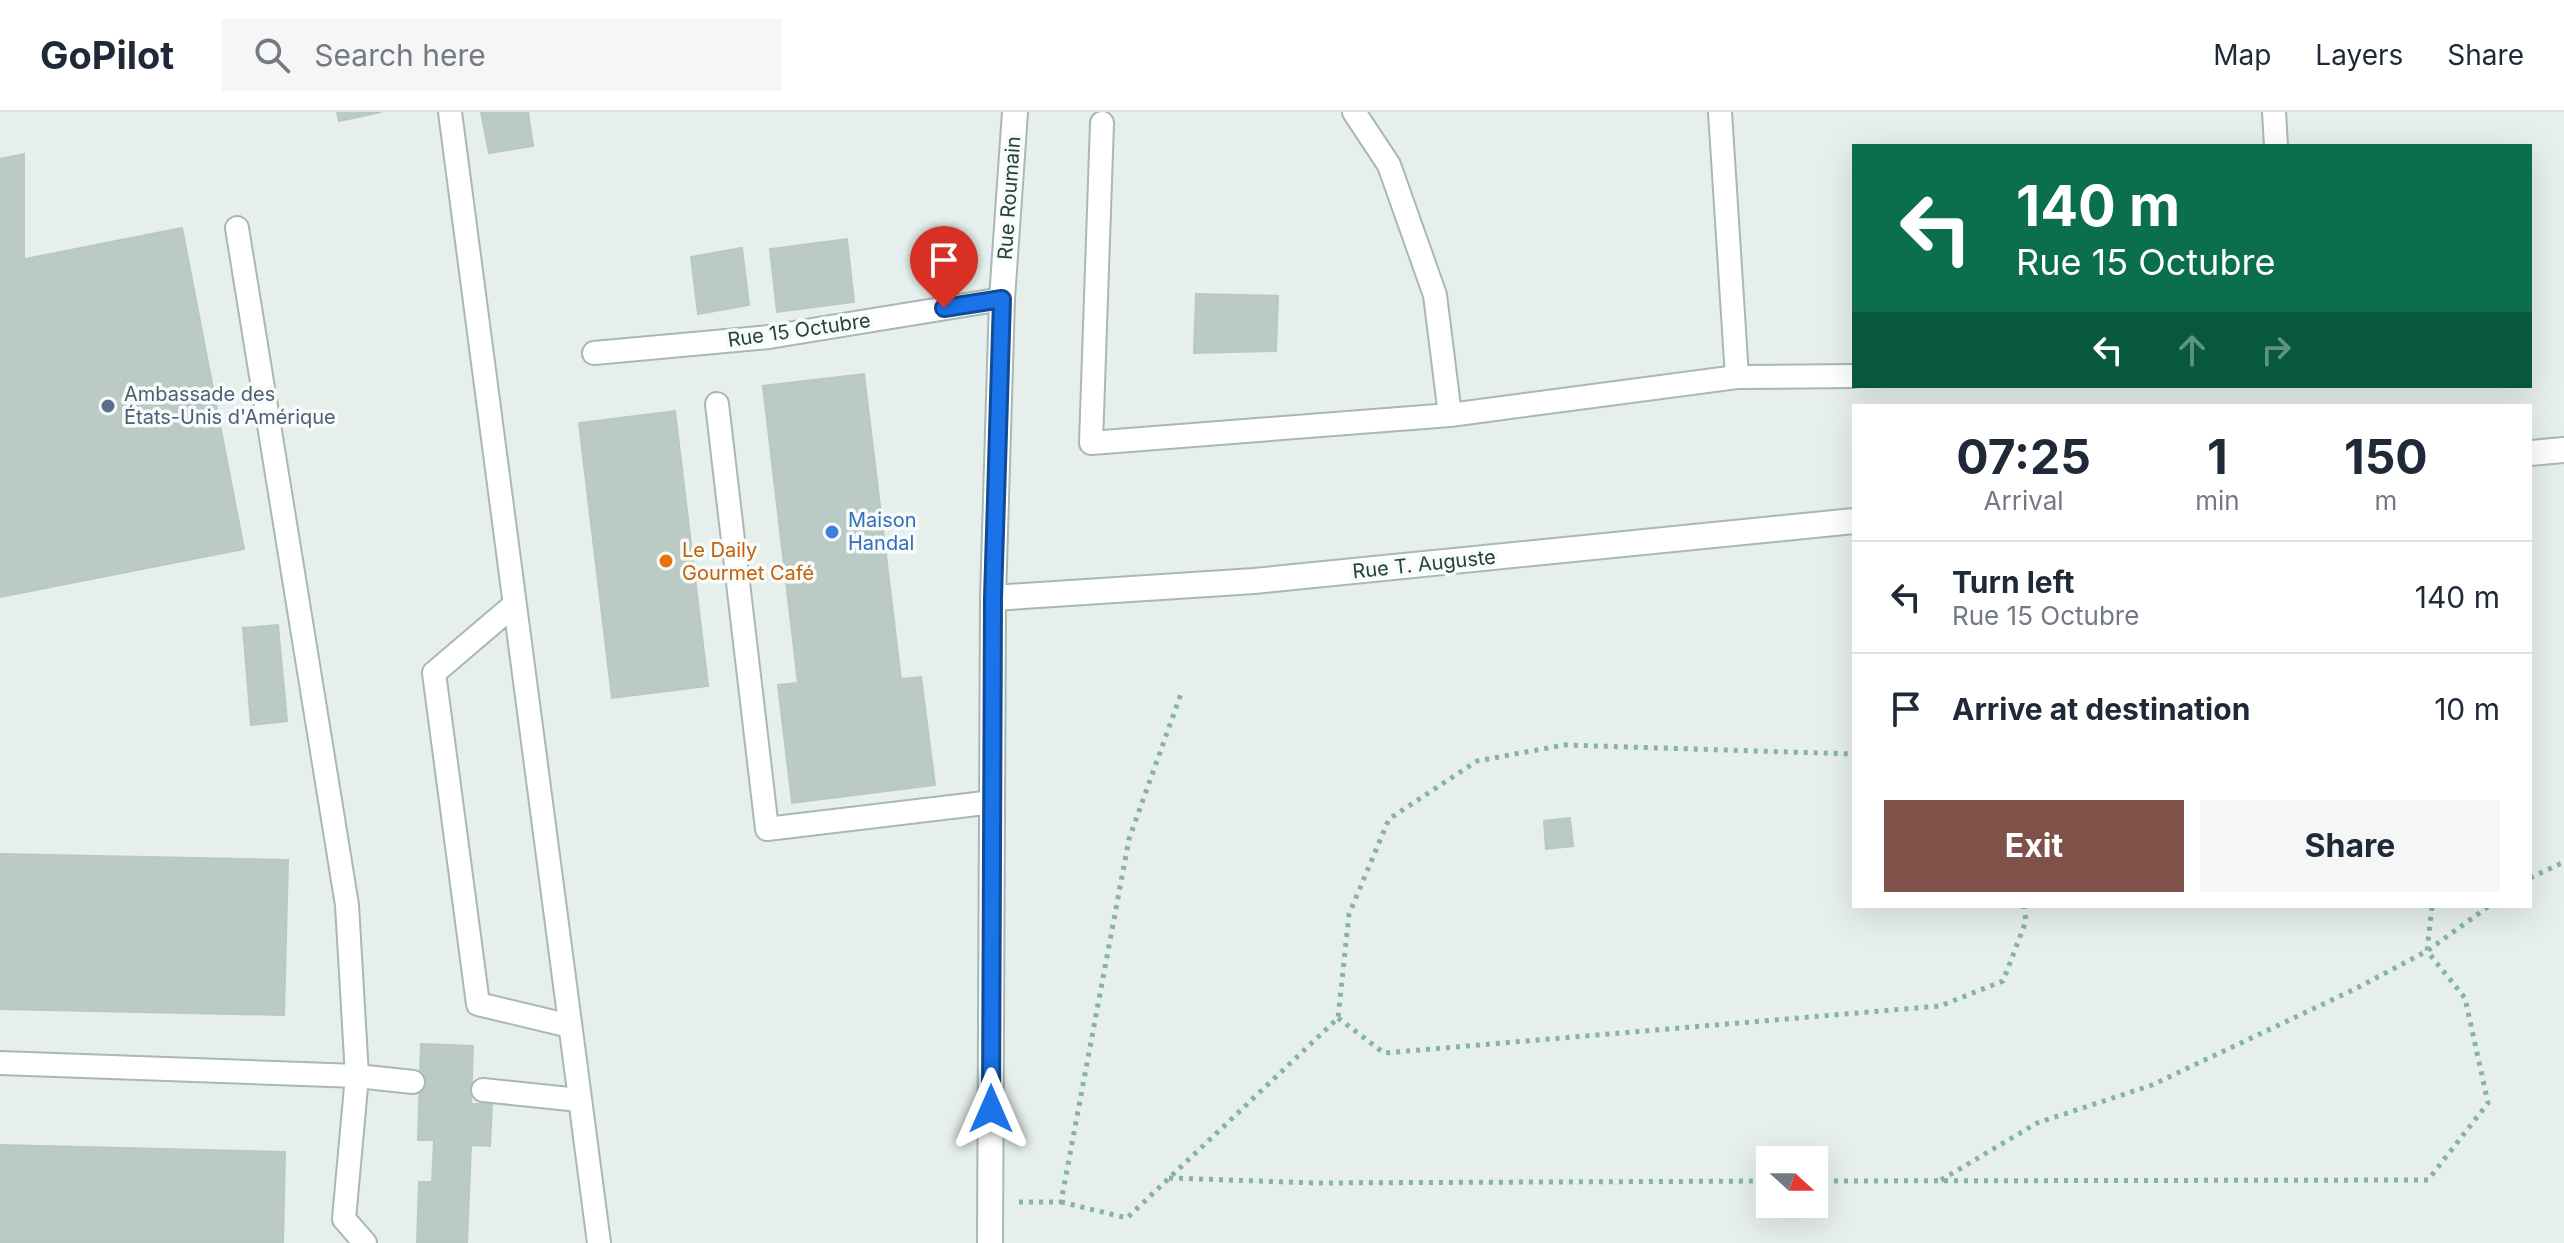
<!DOCTYPE html>
<meta charset="utf-8">
<style>
:root{--surface:#fff;--page:#f6f6f7;--text:#1f2937;--muted:#747a83;--line:#e0e1e3;--accent:#7f5249}
body{margin:0;font-family:Inter,sans-serif;background:var(--page);color:var(--text);height:100vh;display:flex;flex-direction:column;font-size:30px;white-space:nowrap}
*{box-sizing:border-box;margin:0}
p{font-size:26px;color:var(--muted)}
.icon{flex:none;width:44px;height:44px;fill:none;stroke:currentColor;stroke-width:2;stroke-linecap:round;stroke-linejoin:round}
.map{position:relative;flex:1;overflow:hidden}
.side{position:absolute;left:1852px;top:292px;width:680px;height:504px;display:flex;flex-direction:column;background:var(--surface);border-radius:0px;box-shadow:0 8px 32px #0002}
.side>*{flex:none}
.top-card{position:absolute;left:1852px;top:32px;width:680px;height:244px;border-radius:0px;box-shadow:0 8px 32px #0002;background:#0b6e4f;color:#fff;overflow:hidden}
.needle{width:52px;rotate:111deg}
.tools{position:absolute;left:1756px;top:1034px;display:grid;gap:16px}
.tools a{display:grid;place-items:center;width:72px;height:72px;border-radius:0px;background:var(--surface);box-shadow:0 8px 32px #0002;font-size:40px}
.pin{position:absolute;display:grid;place-items:center;width:68px;height:68px;color:#fff;margin:-82px -34px;border-radius:50% 50% 50% 0;rotate:-45deg;box-shadow:0 0 8px #0007}
.pin .icon{rotate:45deg}
.me{position:absolute;width:88px;margin:-44px;rotate:0deg;stroke-linejoin:round;filter:drop-shadow(0 0 6px #0008)}
.turn{display:flex;align-items:center;gap:28px;height:168px;padding:0 32px;font-size:36px}
.turn .icon{width:104px;height:104px;stroke-width:2.5}
.turn b{display:block;font-size:56px;line-height:68px}
.lanes{display:flex;align-items:center;height:76px;padding:0 32px;background:#0003;justify-content:center;gap:40px;direction:ltr}
.lanes .off{opacity:.35}
.eta{display:flex;justify-content:space-evenly;align-items:center;height:136px;text-align:center}
.eta b{font-size:48px;font-weight:700;line-height:56px}
.action{display:flex;gap:16px;margin-top:auto;padding:16px 32px}
.action a{flex:1;height:92px;border-radius:0px;background:var(--accent);color:#fff;font-size:32px;font-weight:700;line-height:92px;text-align:center}
.action a+a{background:var(--page);color:var(--text)}
ul{padding:0;list-style:none}
li{display:flex;align-items:center;gap:24px;height:112px;padding:0 32px;border-top:2px solid var(--line)}
li div{flex:1}
li b{display:block;font-size:30px}
li em{font-style:normal}
header{display:flex;align-items:center;gap:48px;box-sizing:border-box;height:112px;padding:0 40px;background:var(--surface);border-bottom:2px solid var(--line)}
header strong{font-size:38px}
nav{display:flex;gap:44px;margin-inline-start:auto;font-size:28px}
.search{width:560px;height:72px;background:var(--page);display:flex;align-items:center;gap:20px;box-sizing:border-box;padding:0 28px;border-radius:0px;color:var(--muted);font-size:30px}
.map>svg:first-child{display:block}
.building{fill:#bbcac4;stroke:#b8c9c2;stroke-width:2}
.lines{fill:none;stroke-linecap:round;stroke-linejoin:round}
.service-casing{stroke:#a8b8b2;stroke-width:26}
.minor-casing{stroke:#a8b8b2;stroke-width:28}
.path{stroke:#86b3a5;stroke-width:5;stroke-dasharray:4 6;stroke-linecap:butt}
.service{stroke:#fff;stroke-width:22}
.minor{stroke:#fff;stroke-width:24}
.route-casing{stroke:#114b97;stroke-width:20}
.route{stroke:#1a73e8;stroke-width:14}
.service-dot{fill:#5c6f8a;stroke:#f7fbf9;stroke-width:3}
.shop-dot{fill:#3f7fe0;stroke:#f7fbf9;stroke-width:3}
.food-dot{fill:#e8710a;stroke:#f7fbf9;stroke-width:3}
.labels{text-anchor:middle;dominant-baseline:central;stroke-width:7;stroke-linejoin:round;paint-order:stroke}
.street-label{font-size:20px;fill:#24423a;stroke:#f7fbf9}
.service-label{font-size:20px;fill:#4e5e75;stroke:#f7fbf9;text-anchor:start}
.shop-label{font-size:20px;fill:#366cbe;stroke:#f7fbf9;text-anchor:start}
.food-label{font-size:20px;fill:#c56008;stroke:#f7fbf9;text-anchor:start}
</style>
<header>
<strong>GoPilot</strong>
<div class="search"><svg class="icon" aria-label="search" viewBox="0 0 24 24"><circle cx="10" cy="10" r="6"/><path d="M15 15l6 6"/></svg>Search here</div>
<nav><a>Map</a><a>Layers</a><a>Share</a></nav>
</header>
<div class="map">
<svg width="2564" height="1131" viewBox="0 0 2564 1131">
<rect width="100%" height="100%" fill="#e6efeb"/>
<path class="building" d="M337,0h44l-42,9z
M481,0h47l5,34 -44,7z
M24,42v106l-24,4v-105z
M182,116l62,321 -244,48v-333z
M847,127l7,63 -77,10 -7,-63z
M742,136l7,57 -51,9 -7,-57z
M1196,182l82,2 -2,55 -82,2z
M864,262l37,305 20,-2 14,108 -143,18 -14,-118 20,-2 -35,-297z
M675,299l33,275 -96,12 -33,-275z
M278,513l9,96 -36,4 -8,-97z
M1570,706l3,28 -27,3 -2,-28z
M0,742l288,6 -4,155 -284,-6z
M421,932l52,2 -2,58h21l-2,42 -19,-1 -4,98h-50l2,-61h13l2,-42h-16z
M0,1033l285,7 -2,91h-283z"/>
<g class="lines">
<g class="service-casing">
<path id="service" d="M450,0l149,1131
M1354,0l35,53 46,130 15,120
M1720,0l17,265
M2274,0l2,34
M1102,11l-11,320 359,-28 287,-38 117,-1
M237,116l110,677 10,171 -13,143 21,24
M594,241l175,-16 233,-38
M717,292l50,425 226,-27
M514,493l-80,68 44,331 92,22
M0,951l357,13 56,6
M483,978l96,10"/>
</g>
<g class="minor-casing">
<path id="minor" d="M2530,341l34,-3
M993,486l261,-17 600,-60
M990,1131l3,-645 9,-299 13,-187"/>
</g>
<path class="path" d="M2530,766l34,-16
M1338,906l46,35 556,-47 63,-25 23,-60 -2,-15
M1169,1066l147,5 454,-2
M1941,1068l96,-57 115,-38 205,-97 70,-37 62,-45
M1814,1069l614,-1 60,-77 -23,-105 -38,-47 5,-45
M1019,1090h42l68,-363 53,-148
M1061,1090l66,16 211,-200 11,-104 40,-95 88,-58 87,-16 290,9"/>
<use href="#service" class="service"/>
<use href="#minor" class="minor"/>
</g>
<g class="lines">
<g class="route-casing">
<path id="route" d="M944,196l58,-9 -9,299 -2,511"/>
</g>
<use href="#route" class="route"/>
</g>
<circle class="service-dot" cx="108" cy="294" r="8"/>
<circle class="shop-dot" cx="832" cy="420" r="8"/>
<circle class="food-dot" cx="666" cy="449" r="8"/>
<g class="labels">
<g class="street-label">
<text transform="translate(1009 86) rotate(-86)">Rue Roumain</text>
<text transform="translate(799 218) rotate(-8)">Rue 15 Octubre</text>
<text transform="translate(1424 452) rotate(-6)">Rue T. Auguste</text>
</g>
<g class="service-label">
<text x="124" y="282">Ambassade des<tspan x="124" dy="23">États-Unis d'Amérique</tspan></text>
</g>
<g class="shop-label">
<text x="848" y="408">Maison<tspan x="848" dy="23">Handal</tspan></text>
</g>
<g class="food-label">
<text x="682" y="438">Le Daily<tspan x="682" dy="23">Gourmet Café</tspan></text>
</g>
</g>
</svg>
<div class="tools">
<a><svg class="needle" viewBox="-14 -14 28 28"><path d="M0-13l5 13h-10z" fill="#e53935"/><path d="M0 13l5-13h-10z" fill="#747a83"/></svg></a>
</div>
<div class="pin" style="left:944px;top:196px;background:#d93025"><svg class="icon" aria-label="arrive" viewBox="0 0 24 24"><path d="M6 21V4h12l-3 4 3 4H6"/></svg></div>
<svg class="me" style="left:991px;top:997px" viewBox="-20 -20 40 40"><path d="M0-17L14 15 0 8-14 15z" fill="#1a73e8" stroke="#fff" stroke-width="4"/></svg>
<div class="top-card">
<div class="turn"><svg class="icon" aria-label="left" viewBox="0 0 24 24"><path d="M17 20v-9H6M10 6l-5 5 5 5"/></svg><div><b>140 m</b>Rue 15 Octubre</div></div>
<div class="lanes"><svg class="icon" aria-label="left" viewBox="0 0 24 24"><path d="M17 20v-9H6M10 6l-5 5 5 5"/></svg><svg class="icon off" aria-label="ahead" viewBox="0 0 24 24"><path d="M12 20V5M6 11l6-6 6 6"/></svg><svg class="icon off" aria-label="right" viewBox="0 0 24 24"><path d="M7 20v-9h11M14 6l5 5-5 5"/></svg></div>
</div>
<section class="side">
<div class="eta">
<div><b>07:25</b><p>Arrival</p></div>
<div><b>1</b><p>min</p></div>
<div><b>150</b><p>m</p></div>
</div>
<ul>
<li><svg class="icon" aria-label="left" viewBox="0 0 24 24"><path d="M17 20v-9H6M10 6l-5 5 5 5"/></svg><div><b>Turn left</b><p>Rue 15 Octubre</p></div><em>140 m</em></li>
<li><svg class="icon" aria-label="arrive" viewBox="0 0 24 24"><path d="M6 21V4h12l-3 4 3 4H6"/></svg><div><b>Arrive at destination</b></div><em>10 m</em></li>
</ul>
<div class="action"><a>Exit</a><a>Share</a></div>
</section>
</div>
